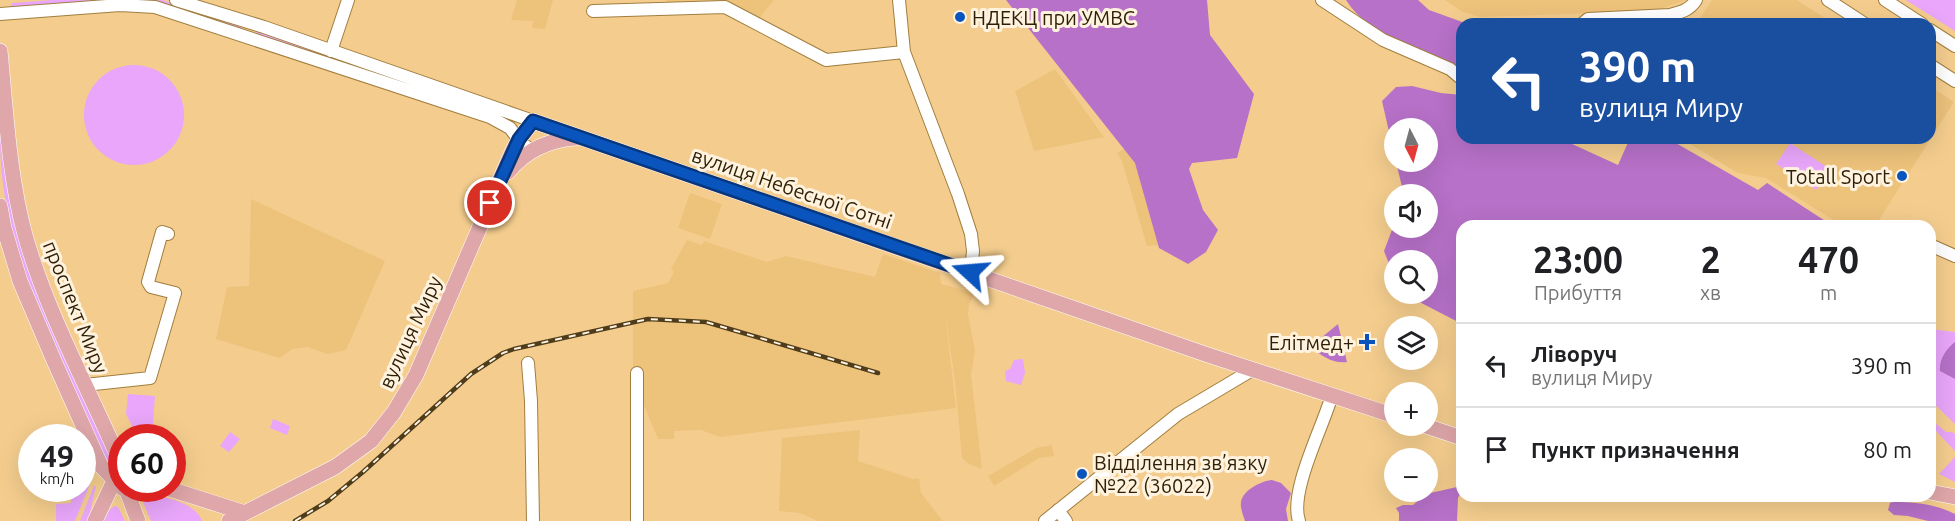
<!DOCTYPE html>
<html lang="uk">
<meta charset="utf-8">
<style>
:root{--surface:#fff;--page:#f6f6f6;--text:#202124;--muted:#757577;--line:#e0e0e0}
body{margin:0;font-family:Ubuntu,sans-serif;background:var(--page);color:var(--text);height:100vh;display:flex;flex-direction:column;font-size:22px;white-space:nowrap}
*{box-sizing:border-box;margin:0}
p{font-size:20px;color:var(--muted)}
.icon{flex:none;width:33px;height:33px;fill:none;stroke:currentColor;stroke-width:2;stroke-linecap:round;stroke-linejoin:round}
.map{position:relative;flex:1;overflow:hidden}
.sheet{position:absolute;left:1456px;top:220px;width:480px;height:282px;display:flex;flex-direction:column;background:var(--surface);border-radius:18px;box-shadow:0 6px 24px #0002}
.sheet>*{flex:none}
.top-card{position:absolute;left:1456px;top:18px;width:480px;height:126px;border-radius:18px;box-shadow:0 6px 24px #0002;background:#1a4fa0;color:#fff;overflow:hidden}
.needle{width:39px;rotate:174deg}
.tools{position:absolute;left:1384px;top:118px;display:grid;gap:12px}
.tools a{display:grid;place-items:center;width:54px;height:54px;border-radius:50%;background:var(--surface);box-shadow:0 6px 24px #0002;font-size:30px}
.speed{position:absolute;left:18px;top:424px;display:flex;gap:12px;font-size:30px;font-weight:700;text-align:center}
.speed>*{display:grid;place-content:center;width:78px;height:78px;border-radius:50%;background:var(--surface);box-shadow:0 6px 24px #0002;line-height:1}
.speed small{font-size:15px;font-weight:400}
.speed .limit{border:9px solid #d22;background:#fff;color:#111}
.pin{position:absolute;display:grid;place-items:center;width:51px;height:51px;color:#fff;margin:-26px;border:3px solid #fff;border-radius:50%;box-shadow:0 2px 6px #0007}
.me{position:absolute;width:66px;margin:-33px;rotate:289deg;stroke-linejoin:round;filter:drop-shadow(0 0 4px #0008)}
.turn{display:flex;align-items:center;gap:21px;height:126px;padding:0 24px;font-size:27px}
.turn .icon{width:78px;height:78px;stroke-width:2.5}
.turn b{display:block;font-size:42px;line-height:51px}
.eta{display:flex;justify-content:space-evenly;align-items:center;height:102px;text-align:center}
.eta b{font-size:36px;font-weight:700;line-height:42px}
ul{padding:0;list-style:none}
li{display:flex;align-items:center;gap:18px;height:84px;padding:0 24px;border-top:2px solid var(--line)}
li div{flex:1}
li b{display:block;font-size:22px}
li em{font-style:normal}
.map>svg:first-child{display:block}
.built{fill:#edc27b}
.green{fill:#e9a6fa}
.forest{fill:#b771c8}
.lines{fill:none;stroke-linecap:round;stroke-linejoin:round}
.minor-casing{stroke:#a17e3f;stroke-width:14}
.major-casing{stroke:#fff;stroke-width:16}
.minor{stroke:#fff;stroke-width:12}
.major{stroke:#dfa7a9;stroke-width:15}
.rail-casing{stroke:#4e3c1b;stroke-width:4.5}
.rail{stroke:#fff3e0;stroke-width:2;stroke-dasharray:7;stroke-linecap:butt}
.route-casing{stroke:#06377c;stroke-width:15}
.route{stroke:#0a54be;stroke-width:10}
.poi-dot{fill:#0a54be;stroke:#fff3e0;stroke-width:2}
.labels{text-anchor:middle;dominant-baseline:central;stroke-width:6;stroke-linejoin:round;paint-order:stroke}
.poi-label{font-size:20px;fill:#2d1f05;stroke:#fff3e0;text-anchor:start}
.street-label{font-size:20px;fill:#2d1f05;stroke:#fff3e0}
</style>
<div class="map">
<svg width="1955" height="521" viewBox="0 0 1955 521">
<rect width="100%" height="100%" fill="#f4cd8e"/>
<path class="built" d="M517,0h36l-8,29 -13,-1 1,-7 -22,-1z
M666,0h108l-17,21 -31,-17 -59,1z
M1445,0h242l-34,11 -173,6 -17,-5z
M1712,0h85l37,24h-138z
M1055,69l49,68 -70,14 -19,-60z
M1931,87l23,15 -79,124h-32l-77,-48 -28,-5 -58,-35h250z
M1132,144l42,106 -16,-5 -11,1 -25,-85 -5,-8z
M690,193l32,11 -12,35 -32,-11z
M251,199l134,62 -39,89 -19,4 -19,-7 -16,2 -12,9 -64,-19 11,-52 22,-1z
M687,240l15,5 2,-4 63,21 19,-6 89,21 8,-23 57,19 1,11 34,9 -6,11 -1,10 7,37 -4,24 11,94 -13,-5 -7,-6 -7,-77 -10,-69 11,96 -236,29 -19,-7 -27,1v8h-16l-25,-60v-88l35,-8 6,-11 -3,-3z
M860,430l-2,31 55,18 6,-1 2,15 22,28h-125l-18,-8 -21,-2 3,-73z
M1052,445l2,11 -15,2 -45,28 -6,-10 48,-28z"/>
<path class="green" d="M53,0h109l79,25 1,2 -1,3 -82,-25 -147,3 -1,-3 1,-2z
M1906,0h49v31z
M257,31l226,75 -1,5 -226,-77z
M84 115a50 50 0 1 1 100 0a50 50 0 1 1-100 0Z
M0,139h2l6,46 109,285 -2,4h-4c-47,-105 -111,-218 -111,-335z
M1790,143l40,26 -14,21 -40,-26z
M1930,329l25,3v92l-24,-23z
M1023,359l2,14 -4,12 -15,-4 -1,-10 5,-2 4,-9z
M128,394l27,2 -3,40h-15l-11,-22z
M1931,411l3,4v7l12,10h6l3,2v17l-24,-25z
M273,419l17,7 -3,9 -17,-7z
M230,432l10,7 -11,13 -9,-6z
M1955,457v25l-16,-8z
M83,483l7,1 -15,37h-19v-17l15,-1v-14h11z
M94,486h2l-8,35h-8z
M151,494c17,5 44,8 51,27h-51l-8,-19 1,-6z
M115,506l3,1 7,14h-21l6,-12z"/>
<path class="forest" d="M1006,0h201l3,35 44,59 -17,64 -45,5 -3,6 14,41 15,20 -12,22 -18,12 -29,-16 -24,-85z
M1346,0h72l11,10 39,14h-6v48c-35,-24 -93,-34 -116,-72z
M1412,86l29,7 21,2v43h97l59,27 12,-27h37l91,52 9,-7 66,43h-371v98l-58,-30h24v-33h-33v29l-3,-2 1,-14 -9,-23 11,-29v6h33v-33h-24l-8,-33h32v-33h-33v29l-13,-57 14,-14z
M1338,324l9,38c-14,2 -25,-6 -35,-14l4,-6z
M1955,342v37l-15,-8c-1,-12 6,-22 15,-29z
M1272,480l9,3 10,10 -5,16 2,12h-43c-2,-6 -5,-13 -4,-19 2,-12 20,-21 31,-22z
M1457,487l5,3 -4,8 -1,23h-58v-8l-3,-5 7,-3h10l13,-11z
M1893,502c21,0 43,2 62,12v7h-27l-20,-5 -14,-1 -6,-5 2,-7z"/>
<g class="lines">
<g class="minor-casing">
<path id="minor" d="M176,0l88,27 269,94
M899,0l5,52 54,142 13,40 2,17 -2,21
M1322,0l61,40 67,29 12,10
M1828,0l37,24
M1885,0l37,24
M593,11l132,-4 101,53 78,-8
M0,14l120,-9 35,2 335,110 20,11 12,16 10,6
M1582,24l6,-5 82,-4c11,-3 20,-5 26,-15
M1930,30l25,16
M331,51l17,-51
M1930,65l25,16
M1930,245l25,11
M528,363l3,38 2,120
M85,385l65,-7 25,-85 -24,-6 -3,-5 14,-50 6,2
M1058,510l8,11
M637,521v-148
M1045,521l133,-107 74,-44
M1299,521c-10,-30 24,-94 33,-126"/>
</g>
<g class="major-casing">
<path id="major" d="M0,51c6,61 9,125 25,184 23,81 64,154 97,231
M508,172c18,-22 40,-32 67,-34
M0,206l4,22 16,53 35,82 46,103 21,22
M1426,426l36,12
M126,489l12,32
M170,489l75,24
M1930,492l25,5
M95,521l19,-40
M229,521l106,-54 36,-26 23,-29 22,-37 97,-225 6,-11 14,-18 675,234 187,61"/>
</g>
<use href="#minor" class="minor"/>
<use href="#major" class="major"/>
<g class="rail-casing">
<path id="rail" d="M295,521l33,-20 35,-29 108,-98 32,-21 11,-4 134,-30 58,3 172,51"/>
</g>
<use href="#rail" class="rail"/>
</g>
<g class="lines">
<g class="route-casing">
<path id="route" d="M490,203l29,-64 14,-18 437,151"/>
</g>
<use href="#route" class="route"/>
</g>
<g class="poi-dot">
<circle cx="960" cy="17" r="6"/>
<circle cx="1902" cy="176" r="6"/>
<path d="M1364 333h6v6h6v6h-6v6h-6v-6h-6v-6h6z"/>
<circle cx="1082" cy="474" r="6"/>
</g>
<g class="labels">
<g class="poi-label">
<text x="972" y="17">НДЕКЦ при УМВС</text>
<text x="1890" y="176" text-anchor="end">Totall Sport</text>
<text x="1354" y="342" text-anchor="end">Елітмед+</text>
<text x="1094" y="462">Відділення зв’язку<tspan x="1094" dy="23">№22 (36022)</tspan></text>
</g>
<g class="street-label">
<text transform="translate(792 188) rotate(19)">вулиця Небесної Сотні</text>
<text transform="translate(76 307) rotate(68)">проспект Миру</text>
<text transform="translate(410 332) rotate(-65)">вулиця Миру</text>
</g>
</g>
</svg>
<div class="tools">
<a><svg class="needle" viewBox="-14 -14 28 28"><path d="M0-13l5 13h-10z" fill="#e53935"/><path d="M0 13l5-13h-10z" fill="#757577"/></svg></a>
<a><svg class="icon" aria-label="sound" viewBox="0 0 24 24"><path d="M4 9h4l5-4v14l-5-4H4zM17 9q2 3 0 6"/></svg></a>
<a><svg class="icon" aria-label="search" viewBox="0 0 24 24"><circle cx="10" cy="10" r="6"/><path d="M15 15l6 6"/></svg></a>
<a><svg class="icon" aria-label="layers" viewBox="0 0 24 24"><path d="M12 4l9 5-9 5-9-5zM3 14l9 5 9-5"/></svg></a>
<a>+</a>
<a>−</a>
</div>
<div class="speed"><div>49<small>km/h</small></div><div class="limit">60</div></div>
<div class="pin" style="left:490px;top:203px;background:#d93025"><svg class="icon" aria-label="arrive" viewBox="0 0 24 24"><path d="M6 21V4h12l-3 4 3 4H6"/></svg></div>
<svg class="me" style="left:970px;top:272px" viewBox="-20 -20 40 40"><path d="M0-17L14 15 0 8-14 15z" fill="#0a54be" stroke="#fff" stroke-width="4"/></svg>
<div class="top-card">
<div class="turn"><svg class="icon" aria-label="left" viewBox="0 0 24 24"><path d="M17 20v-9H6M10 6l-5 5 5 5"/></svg><div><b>390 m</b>вулиця Миру</div></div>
</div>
<section class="sheet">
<div class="eta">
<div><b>23:00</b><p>Прибуття</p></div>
<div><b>2</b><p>хв</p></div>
<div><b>470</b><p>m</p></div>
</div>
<ul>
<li><svg class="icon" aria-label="left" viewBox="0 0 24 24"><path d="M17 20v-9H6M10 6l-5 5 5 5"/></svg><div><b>Ліворуч</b><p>вулиця Миру</p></div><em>390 m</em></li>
<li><svg class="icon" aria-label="arrive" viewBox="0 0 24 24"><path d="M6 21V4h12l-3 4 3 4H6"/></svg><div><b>Пункт призначення</b></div><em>80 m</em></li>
</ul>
</section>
</div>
